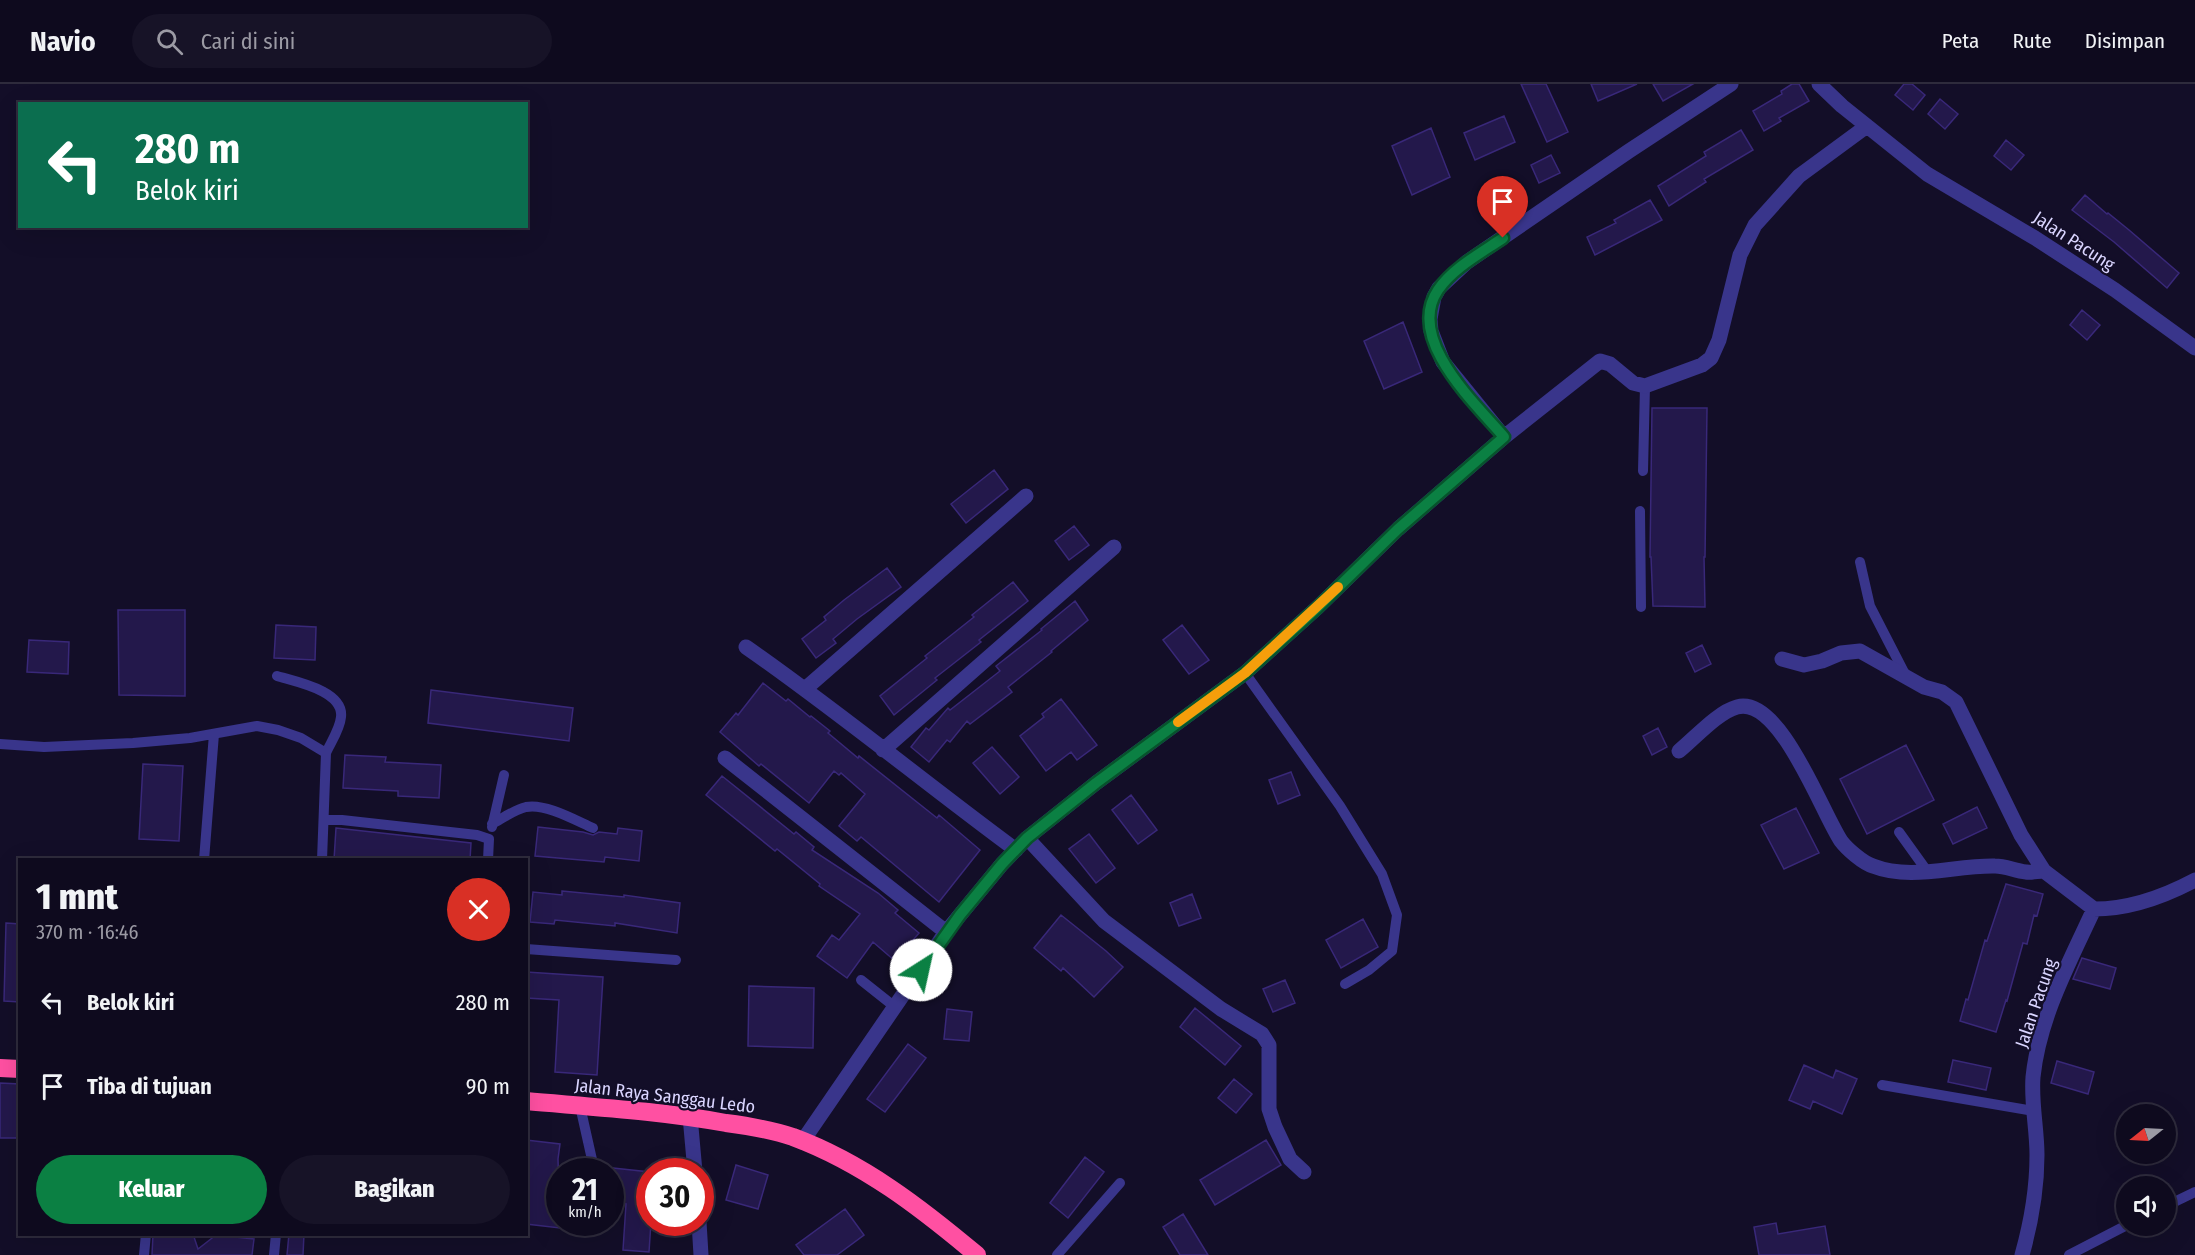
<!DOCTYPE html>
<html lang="id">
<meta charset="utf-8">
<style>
:root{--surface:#0e0a1e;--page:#171327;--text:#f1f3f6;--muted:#9b9aa4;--line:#2e2b3c;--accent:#0b8043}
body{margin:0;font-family:"Fira Sans Condensed",sans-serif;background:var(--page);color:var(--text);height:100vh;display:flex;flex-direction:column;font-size:22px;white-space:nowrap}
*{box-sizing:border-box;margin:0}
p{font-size:20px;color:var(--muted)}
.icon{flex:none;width:33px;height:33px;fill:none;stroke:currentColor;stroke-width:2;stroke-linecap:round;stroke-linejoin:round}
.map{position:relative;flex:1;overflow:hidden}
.sheet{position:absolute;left:18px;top:774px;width:510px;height:378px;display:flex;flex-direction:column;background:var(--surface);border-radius:0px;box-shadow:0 6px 24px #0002,0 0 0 2px var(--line)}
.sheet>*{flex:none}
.banner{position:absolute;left:18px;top:18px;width:510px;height:126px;border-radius:0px;box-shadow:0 6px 24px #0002,0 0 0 2px var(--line);background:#0b6e4f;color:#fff;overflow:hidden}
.needle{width:39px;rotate:252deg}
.tools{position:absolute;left:2116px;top:1020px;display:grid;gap:12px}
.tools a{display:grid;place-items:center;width:60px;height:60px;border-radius:50%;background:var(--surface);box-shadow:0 6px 24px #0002,0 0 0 2px var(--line);font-size:30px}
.speed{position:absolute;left:546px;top:1074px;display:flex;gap:12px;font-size:30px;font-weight:700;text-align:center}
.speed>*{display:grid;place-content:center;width:78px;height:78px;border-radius:50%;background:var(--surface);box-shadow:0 6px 24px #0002,0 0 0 2px var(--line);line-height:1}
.speed small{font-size:15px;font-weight:400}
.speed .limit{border:9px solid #d22;background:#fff;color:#111}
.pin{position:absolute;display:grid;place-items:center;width:51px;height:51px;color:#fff;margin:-62px -26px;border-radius:50% 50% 50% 0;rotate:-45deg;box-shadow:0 0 6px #0007}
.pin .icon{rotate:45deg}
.me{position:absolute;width:66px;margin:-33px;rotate:35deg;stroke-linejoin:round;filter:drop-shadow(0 0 4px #0008)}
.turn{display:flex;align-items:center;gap:21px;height:126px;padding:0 18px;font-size:27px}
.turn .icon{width:78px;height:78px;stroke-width:2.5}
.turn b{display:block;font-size:42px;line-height:51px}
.round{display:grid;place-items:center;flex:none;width:63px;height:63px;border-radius:32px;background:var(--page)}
.headline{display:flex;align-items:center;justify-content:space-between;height:102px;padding:0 18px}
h1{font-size:36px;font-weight:800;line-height:45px}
.action{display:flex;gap:12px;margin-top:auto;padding:12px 18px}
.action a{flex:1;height:69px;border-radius:36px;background:var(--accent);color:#fff;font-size:24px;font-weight:800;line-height:69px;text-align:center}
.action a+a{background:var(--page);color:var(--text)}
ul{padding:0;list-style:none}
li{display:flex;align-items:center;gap:18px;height:84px;padding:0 18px}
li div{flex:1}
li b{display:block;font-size:22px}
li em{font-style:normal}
header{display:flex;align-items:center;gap:36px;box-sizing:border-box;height:84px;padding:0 30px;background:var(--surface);border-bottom:2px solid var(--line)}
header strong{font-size:28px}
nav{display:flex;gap:33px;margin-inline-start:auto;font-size:21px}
.search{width:420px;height:54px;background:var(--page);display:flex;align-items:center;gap:15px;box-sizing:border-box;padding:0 21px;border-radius:33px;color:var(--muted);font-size:22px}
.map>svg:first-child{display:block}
.building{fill:#23184b;stroke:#392879;stroke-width:1.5}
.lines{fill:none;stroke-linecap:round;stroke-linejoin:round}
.lane{stroke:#39358b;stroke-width:10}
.street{stroke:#39358b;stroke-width:15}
.highway{stroke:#ff50a2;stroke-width:18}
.route-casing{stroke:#07532c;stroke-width:15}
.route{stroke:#0b8043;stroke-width:10}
.slow{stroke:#f59e0b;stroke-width:10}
.labels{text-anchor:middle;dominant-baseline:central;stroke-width:4.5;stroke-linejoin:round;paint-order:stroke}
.street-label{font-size:18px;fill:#dad5ff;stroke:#130e28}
</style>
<header>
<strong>Navio</strong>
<div class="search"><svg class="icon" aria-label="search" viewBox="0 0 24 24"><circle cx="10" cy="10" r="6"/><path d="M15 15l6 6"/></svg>Cari di sini</div>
<nav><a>Peta</a><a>Rute</a><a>Disimpan</a></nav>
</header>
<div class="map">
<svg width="2195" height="1171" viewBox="0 0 2195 1171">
<rect width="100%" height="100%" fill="#130e28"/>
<path class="building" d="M1521,0h25l22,48 -21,10z
M1591,0h46l-39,17z
M1653,0h40l-30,17z
M1792,0h7l10,17 -30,17 2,3 -17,10 -11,-20 29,-17 -1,-3z
M1904,0h8l13,11 -12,15 -18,-15z
M1940,15l18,15 -13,15 -17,-15z
M1504,32l11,26 -40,18 -11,-27z
M1431,44l19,49 -38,18 -20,-49z
M1741,46l12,20 -49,29 2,3 -37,24 -11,-20 48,-30 -2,-4z
M2006,56l18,15 -13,15 -17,-14z
M1551,71l9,18 -21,10 -8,-18z
M2085,111l22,19 1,-1 21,17 50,43 -12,15 -53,-46 -42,-32z
M1650,116l12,20 -67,35 -8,-18 29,-14 -2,-3z
M2082,226l18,15 -13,15 -17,-15z
M1403,238l19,50 -38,17 -20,-48z
M1652,324h55l-2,149h-1l1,50 -52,-1 -2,-49h-1z
M994,386l14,19 -42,34 -15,-19z
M1074,442l15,19 -20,15 -14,-19z
M887,484l14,19 -44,32 -24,20 3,4 -20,15 -14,-19 24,-19 -2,-3 20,-17z
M1013,498l15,19 -49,39 2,2 -46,36 2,2 -43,35 -14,-19 47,-38 -2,-2 49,-39 -2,-2z
M1075,517l13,19 -37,31 1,1 -44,35 4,5 -42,32 -3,-3 -17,21 -3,-2 -18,22 -18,-15 15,-19 3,2 19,-22 2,2 50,-39 -4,-5 46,-36 -1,-1z
M118,526h67v86l-66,-1z
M276,541l40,2 -1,33 -41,-2z
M1182,541l27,35 -20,14 -26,-34z
M29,556l40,2 -1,32 -41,-2z
M1702,561l9,19 -16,8 -9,-19z
M763,599l23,18 2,-2 22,18 1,-1 19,15 -2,2 30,25 1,-2 78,62 2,-3 41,35 -41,52 -78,-65 -4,4 -18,-15 26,-32 -24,-21 -2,2 -5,-4 -25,32 -48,-39 -2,2 -39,-34 16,-19 2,2z
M431,606l142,18 -4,33 -141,-18z
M1061,615l36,46 -20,15 -6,-8 -25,19 -26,-35 24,-19 -2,-3z
M1658,644l9,19 -15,8 -9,-19z
M1906,661l28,55 -67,34 -27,-55z
M992,663l27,30 -19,17 -27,-31z
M345,671l41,2 -1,5 56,3 -2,33 -41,-2v-5l-55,-3z
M143,680l40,2 -4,75 -40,-2z
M1291,688l9,23 -22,9 -9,-24z
M722,692l72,58 2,-2 18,15 -2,3 66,43 20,17 -3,3 24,20 -24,28 -22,-19 -26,36 -30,-22 15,-21 7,5 21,-26 -41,-28 1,-2 -43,-35 -2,2 -69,-56z
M1131,711l26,35 -19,14 -26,-34z
M1977,723l10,21 -34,16 -10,-20z
M1796,724l23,45 -35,16 -23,-44z
M538,743l45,5 10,3 6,-3 18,2 1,-6 24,3 -3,30 -34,-4 -1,5 -69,-6z
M336,744l135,15 -1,17h-136z
M1089,750l26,34 -19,15 -27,-34z
M2006,800l37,10 -6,22 -3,-1 -7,29 -4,-1 -16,58 -1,-1 -10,32 -36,-11 6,-22 2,1 17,-60 2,1z
M562,807l62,6v-2l56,8 -3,30 -62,-10v3l-60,-6 -1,4 -24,-2 3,-30 29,3z
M1192,810l9,24 -22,8 -9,-23z
M1061,831l45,36 17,16 -29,30 -31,-29 -2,3 -27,-23z
M1363,835l15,28 -37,21 -15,-28z
M6,839l14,1v78l-16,-1z
M2082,874l34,10 -6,21 -37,-10z
M526,888l77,5 -6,98 -42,-3 4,-72 -33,-2z
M1285,896l10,23 -22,9 -10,-23z
M749,902l65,2 -1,60 -65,-2z
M1195,924l46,38 -16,19 -45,-38z
M947,925l25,3 -3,29 -25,-2z
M908,960l18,14 -41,54 -18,-13z
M1953,976l38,8 -5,22 -38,-8z
M2057,977l37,11 -6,22 -37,-11z
M1804,981l29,13 3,-8 21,9 -15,35 -29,-13 -3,8 -21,-9z
M1234,995l18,15 -16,19 -18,-15z
M0,999l20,1v54h-20z
M526,1056l34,4 -2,15 2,69 -34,-4z
M1266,1056l15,25 -66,40 -15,-25z
M1085,1073l19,15 -36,46 -18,-15z
M736,1081l32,10 -10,34 -32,-9z
M613,1084l37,4 1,50 -2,30 -26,-2 3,-46 -16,-1z
M845,1125l19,26 -27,20h-33l-8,-10z
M1183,1130l25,41h-28l-17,-28z
M1776,1139l2,11 47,-8 5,29h-71l-5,-28z
M153,1150h40l5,15 18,-14 38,4 -2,16h-100z
M289,1150h15l-1,21h-16z"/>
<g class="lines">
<path class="lane" d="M1643,387l2,-85
M1640,427l1,96
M1860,478l10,44 36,70
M1245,589l95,133 42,68 15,41 -5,36 -23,19 -24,14
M277,592c20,6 67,15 64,41 -1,12 -10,25 -15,36
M0,660l44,3 89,-4 57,-5 67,-12 21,4 23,8 25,15 -4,107
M324,736h18l135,15 12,4 -1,21
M492,740c11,-6 22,-14 34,-17 19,-4 49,13 67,21
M492,743l12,-52
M1899,748l28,39
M204,776l10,-126
M526,865l150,11
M861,896l34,27
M1882,1001l152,26
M580,1022l13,58
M2166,1122l29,-14
M144,1171l2,-21
M274,1171l2,-21
M1057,1171l63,-72
M2069,1171l58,-30"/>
<path class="street" d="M1819,0l23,22 85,68 108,64 80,52 80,58
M1504,353l-61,-75 -12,-31 -1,-12 4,-22 5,-9 28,-26 162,-111 102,-67
M746,563c92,64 179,136 270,203
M1782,575l22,6 18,-4 19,-8 19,-2 64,36 18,5 14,10 65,133 23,36 50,38
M805,605l221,-193
M883,666l231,-203
M1679,667c16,-13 39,-39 58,-44 43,-12 85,106 104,134 6,8 22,22 32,25 38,15 82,-1 122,0 11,0 20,5 31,6 6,1 12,-1 18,-1
M725,674l221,174
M1027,754l77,83 117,88 41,25 7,11v64l6,18 15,32 14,13
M690,1032l5,56
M802,1058l144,-210 56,-68 25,-26 69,-55 149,-110 73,-66 80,-78 106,-92 96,-76 10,3 23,19 12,3 57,-21 9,-7 8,-18 21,-85 15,-30 44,-49 68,-50
M699,1138l2,33
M2022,1171c9,-32 15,-67 15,-100 0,-26 -6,-52 -4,-78 6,-59 36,-114 61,-168 36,0 69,-12 101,-29"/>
<path class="highway" d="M0,984l20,1
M526,1017c67,6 134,10 200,22 23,3 46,7 67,14 70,26 128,71 184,118"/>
</g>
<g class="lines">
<g class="route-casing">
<path id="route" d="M921,886l39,-55 42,-51 25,-26 69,-55 149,-110 73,-66 80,-78 106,-92c-29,-34 -99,-98 -66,-147 15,-22 43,-37 65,-52"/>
</g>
<use href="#route" class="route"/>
<path class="slow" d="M1178,638l67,-49 93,-86"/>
</g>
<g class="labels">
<g class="street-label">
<text transform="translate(2074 157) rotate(33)">Jalan Pacung</text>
<text transform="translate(2036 919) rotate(-71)">Jalan Pacung</text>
<text transform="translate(665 1012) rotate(7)">Jalan Raya Sanggau Ledo</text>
</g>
</g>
</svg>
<div class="tools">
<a><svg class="needle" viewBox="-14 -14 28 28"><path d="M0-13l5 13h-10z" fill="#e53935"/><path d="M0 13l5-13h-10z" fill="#9b9aa4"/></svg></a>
<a><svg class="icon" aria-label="sound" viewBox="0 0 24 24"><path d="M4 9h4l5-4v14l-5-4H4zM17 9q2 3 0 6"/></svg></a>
</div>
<div class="speed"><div>21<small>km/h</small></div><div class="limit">30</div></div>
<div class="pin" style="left:1503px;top:154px;background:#d93025"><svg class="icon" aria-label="arrive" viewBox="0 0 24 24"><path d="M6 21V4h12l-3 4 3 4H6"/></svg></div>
<svg class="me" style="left:921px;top:886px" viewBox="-20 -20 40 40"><circle r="19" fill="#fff"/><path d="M0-13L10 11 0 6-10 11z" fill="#0b8043"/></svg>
<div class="banner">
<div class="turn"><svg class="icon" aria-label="left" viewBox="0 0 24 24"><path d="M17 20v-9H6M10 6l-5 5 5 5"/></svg><div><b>280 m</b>Belok kiri</div></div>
</div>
<section class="sheet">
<div class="headline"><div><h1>1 mnt</h1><p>370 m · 16:46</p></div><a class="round" style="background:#d93025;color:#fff"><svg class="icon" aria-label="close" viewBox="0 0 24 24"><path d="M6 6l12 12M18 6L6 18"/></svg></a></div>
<ul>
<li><svg class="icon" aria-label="left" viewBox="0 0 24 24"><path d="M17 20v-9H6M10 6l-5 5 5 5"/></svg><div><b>Belok kiri</b></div><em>280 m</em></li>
<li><svg class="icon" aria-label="arrive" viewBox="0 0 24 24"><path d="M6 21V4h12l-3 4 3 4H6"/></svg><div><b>Tiba di tujuan</b></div><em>90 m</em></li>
</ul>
<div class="action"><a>Keluar</a><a>Bagikan</a></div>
</section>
</div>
